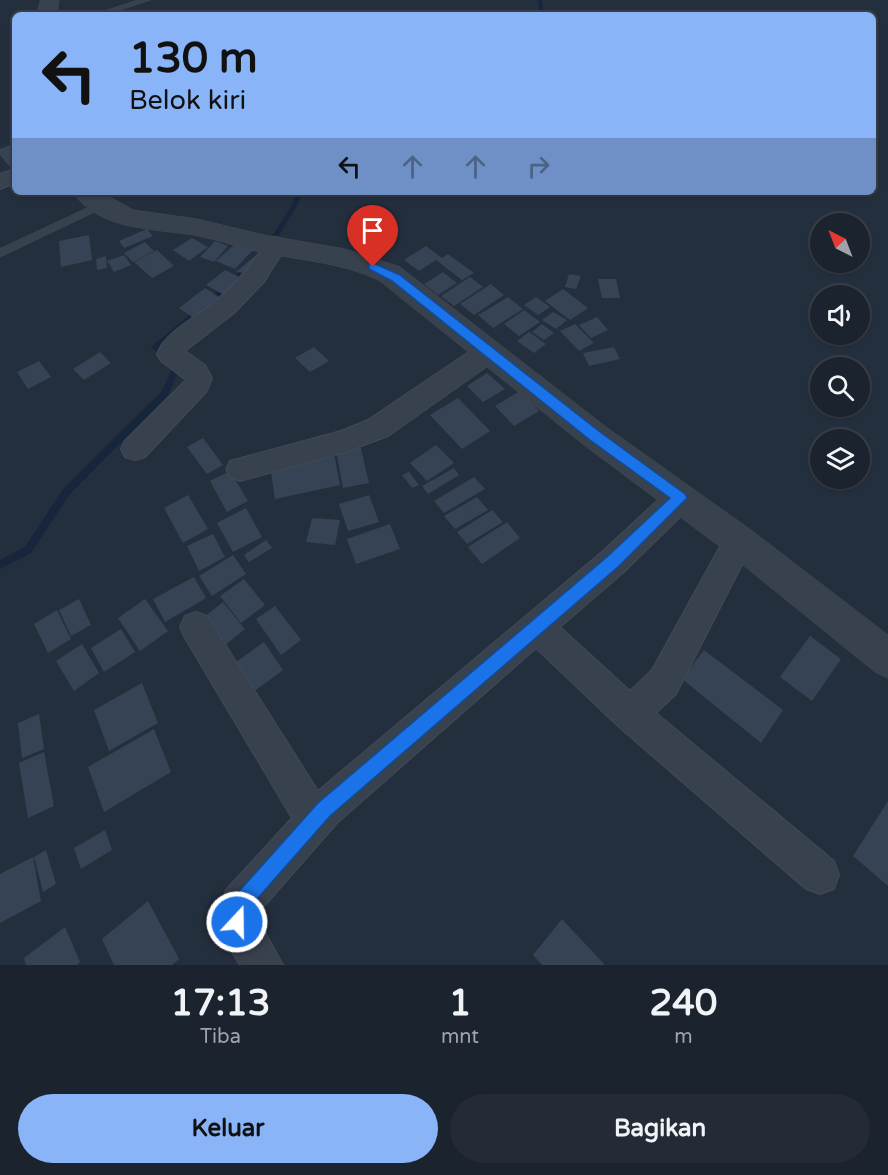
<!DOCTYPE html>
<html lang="id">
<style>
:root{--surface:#1b232e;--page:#242b36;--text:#f1f3f6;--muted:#a0a4aa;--line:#39404a;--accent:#8ab4f8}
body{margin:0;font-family:"Varela Round",sans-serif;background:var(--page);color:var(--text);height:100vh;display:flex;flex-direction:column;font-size:22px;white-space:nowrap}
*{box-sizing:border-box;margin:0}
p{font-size:20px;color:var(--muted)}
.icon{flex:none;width:33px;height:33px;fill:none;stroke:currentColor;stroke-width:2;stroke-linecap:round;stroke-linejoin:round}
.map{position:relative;height:965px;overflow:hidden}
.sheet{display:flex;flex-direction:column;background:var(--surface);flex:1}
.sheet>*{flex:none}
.hud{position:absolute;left:12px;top:12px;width:864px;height:183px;border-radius:9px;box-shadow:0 2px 4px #0004,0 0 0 2px var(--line);background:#8ab4f8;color:#111;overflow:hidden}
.needle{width:39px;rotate:318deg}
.buttons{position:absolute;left:810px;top:213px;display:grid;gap:12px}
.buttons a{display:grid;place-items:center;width:60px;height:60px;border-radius:50%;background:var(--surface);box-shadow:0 2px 4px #0004,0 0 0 2px var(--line);font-size:30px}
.pin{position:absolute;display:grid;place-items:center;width:51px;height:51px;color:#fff;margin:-62px -26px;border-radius:50% 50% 50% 0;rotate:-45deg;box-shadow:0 0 6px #0007}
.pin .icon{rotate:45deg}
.me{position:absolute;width:66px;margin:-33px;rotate:21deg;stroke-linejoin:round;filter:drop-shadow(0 0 4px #0008)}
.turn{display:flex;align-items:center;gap:21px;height:126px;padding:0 18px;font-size:27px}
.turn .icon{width:78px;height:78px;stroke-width:2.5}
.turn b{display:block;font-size:42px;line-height:51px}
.lanes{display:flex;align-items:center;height:57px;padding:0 18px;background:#0003;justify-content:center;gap:30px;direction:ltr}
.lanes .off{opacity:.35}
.eta{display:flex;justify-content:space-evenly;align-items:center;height:102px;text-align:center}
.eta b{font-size:36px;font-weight:700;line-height:42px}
.action{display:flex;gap:12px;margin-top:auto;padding:12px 18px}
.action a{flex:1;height:69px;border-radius:36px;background:var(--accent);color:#111;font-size:24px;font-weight:700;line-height:69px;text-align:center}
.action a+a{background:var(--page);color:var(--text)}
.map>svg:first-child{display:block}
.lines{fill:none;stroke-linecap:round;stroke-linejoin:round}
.stream{fill:#17263c;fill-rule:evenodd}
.building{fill:#364354}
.service-casing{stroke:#414a57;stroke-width:1}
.minor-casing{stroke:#414a57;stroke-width:2}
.tertiary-casing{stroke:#414a57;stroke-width:1}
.service{fill:#38414e;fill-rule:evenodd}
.minor{fill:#38414e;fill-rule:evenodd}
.tertiary{fill:#38414e;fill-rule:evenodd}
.route{fill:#1a73e8;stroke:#114b97;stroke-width:1.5}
</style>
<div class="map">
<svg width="888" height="965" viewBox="0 0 888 965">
<rect width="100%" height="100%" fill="#242f3e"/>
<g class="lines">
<path class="stream" d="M538,0h4l1,10 -3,5h-5l4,-5z
M297,192h6l-6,14 -26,42h-4l-1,-2 25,-40z
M248,264h4l1,2 -41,37h-4v-4z
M200,306l2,1v4l-42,36 21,19 -13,29 -99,100 -38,58 -31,16v-9l25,-13 38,-58 99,-98 11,-24 -22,-20z"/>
</g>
<path class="building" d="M15,143v21l-6,2 -9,-11v-6z
M147,229l6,7 -29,12 -5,-7z
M89,235l3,25 -31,7 -2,-26z
M192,238l16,9 -19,14 -16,-11z
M215,241l13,5 -14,16 -14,-5z
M145,242l9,9 -21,11 -9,-9z
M235,244l18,6 -18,19 -19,-8z
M426,246l16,12 6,-4 26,19 -12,7 -26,-20 -17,11 -15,-11z
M157,250l17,16 -22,12 -18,-16z
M124,255l7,10 -17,7 -7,-11z
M106,256l1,12 -10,2 -1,-11z
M255,256l4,6 -14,11 -9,-1z
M225,270l21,10 -20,16 -20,-11z
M443,272l14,11 -19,12 -14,-11z
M569,274l12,2 -5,13 -11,-2z
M470,277l13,10 -29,19 -13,-10z
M598,279h18l4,19h-18z
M491,284l13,11 -30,20 -14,-11z
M205,288l16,10 -26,21 -16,-11z
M563,289l25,19 -18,12 -25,-19z
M508,297l15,12 -30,19 -15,-13z
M536,297l14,10 -12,8 -14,-10z
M524,310l16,12 -21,14 -15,-12z
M553,312l14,8 -11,9 -14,-9z
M597,317l11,13 -17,8 -12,-13z
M542,324l12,9 -10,7 -12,-8z
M575,324l19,19 -15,8 -19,-20z
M529,332l17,12 -12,9 -17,-12z
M314,347l15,14 -19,11 -15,-14z
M614,347l6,12 -31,7 -6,-13z
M100,352l11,11 -27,17 -11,-11z
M39,361l12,16 -23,12 -11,-17z
M487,373l18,16 -22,13 -16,-16z
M520,391l19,20 -25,15 -19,-20z
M458,398l32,33 -28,18 -32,-34z
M203,438l20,27 -16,9 -20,-27z
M359,440l10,43 -26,5 -8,-43z
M436,445l18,18 -27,18 -17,-18z
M334,453l6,32 -65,14 -5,-33z
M454,468l5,7 -31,19 -6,-8z
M230,471l18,30 -21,11 -17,-31z
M409,472l10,13 -7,3 -10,-13z
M474,477l11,12 -41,24 -10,-12z
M188,495l20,34 -25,14 -19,-35z
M369,495l10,27 -31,9 -9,-27z
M477,497l11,13 -33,19 -11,-13z
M246,508l16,29 -29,15 -16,-29z
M492,510l11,12 -36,22 -10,-12z
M312,518l28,2 -5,25 -29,-3z
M507,522l13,16 -38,26 -14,-17z
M390,524l10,25 -44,15 -9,-25z
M213,534l12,23 -26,14 -12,-25z
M266,540l6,8 -23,14 -5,-7z
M233,555l13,19 -34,22 -13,-20z
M194,577l12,21 -41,24 -12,-23z
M244,579l21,26 -24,18 -21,-27z
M79,599l12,26 -20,11 -12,-26z
M145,599l23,32 -28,20 -22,-33z
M223,602l22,27 -21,17 -22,-27z
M275,606l26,34 -20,15 -25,-36z
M57,610l14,29 -23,14 -14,-29z
M121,629l14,23 -31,20 -13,-24z
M810,636l31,23 -29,42 -32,-24z
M264,642l19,28 -38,28 -19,-29z
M82,644l17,29 -25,18 -18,-30z
M704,650l79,60 -22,33 -79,-64z
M142,683l16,40 -49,28 -15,-41z
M39,714l5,35 -22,9 -4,-35z
M154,729l17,43 -67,40 -16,-45z
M44,752l10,54 -26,12 -9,-55z
M888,801v85l-35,-30z
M105,830l7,20 -31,19 -7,-21z
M46,850l10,34 -13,8 -9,-35z
M33,857l8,44 -41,22v-49z
M148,901l31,58 -7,6h-58l-12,-26z
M562,919l43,46h-63l-9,-10z
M65,927l15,35 -3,3h-51l-2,-7z"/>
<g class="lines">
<g class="service-casing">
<path id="service" d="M138,0h12l-45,15h-12z
M101,202l5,3 -1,2 -105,50v-8z"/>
</g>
<g class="minor-casing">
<path id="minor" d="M15,169v14l-15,6v-15z
M276,237l8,3 3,5 -23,37 -30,31 -49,38 20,14 7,13 -5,13 -62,66 -10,3 -10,-3 -4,-8 4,-8 61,-61 -25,-19 -4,-7c9,-24 41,-37 59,-53 21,-18 37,-38 52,-61z
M488,343l9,2 4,7 -4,7 -109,77 -43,16 -105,29 -10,-4 -4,-8 4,-8 111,-30 27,-11 111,-75z
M680,486l10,3 4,9 -4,9 -65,64 -65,56 70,64 22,-21 76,-138 11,-4 11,4 4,9 -78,153 -20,19 178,148 5,14 -5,14 -14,5 -14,-5 -188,-163 -82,-78 -199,175 -79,90 -1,5 26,47h-43c-19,-32 -29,-38 -14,-75l66,-72 -107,-180 -5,-11 5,-11 11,-4 11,4 111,175 285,-240 67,-62z"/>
</g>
<g class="tertiary-casing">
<path id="tertiary" d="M41,0h18l-2,15h-20z
M73,192h28l32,18 64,9 67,16 81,14 55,18 206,160 145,103 137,105v43l-13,-6 -148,-120 -143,-107 -204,-164c-36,-18 -75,-20 -115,-28 -22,-4 -44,-13 -66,-17 -42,-8 -100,-4 -126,-44z"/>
</g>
<use href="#service" class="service"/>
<use href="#minor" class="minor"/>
<use href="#tertiary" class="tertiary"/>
</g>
<path class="route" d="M373,263l27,12 200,157 85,62 2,4 -68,68 -289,250 -81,92 -5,21 -7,3 -6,-3 -3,-7 6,-25 84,-94 290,-247 62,-58 -80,-58 -198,-159 -23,-12v-5z"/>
</svg>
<div class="buttons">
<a><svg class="needle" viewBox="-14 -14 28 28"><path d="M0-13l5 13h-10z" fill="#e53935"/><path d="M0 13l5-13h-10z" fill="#a0a4aa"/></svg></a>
<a><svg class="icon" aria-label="sound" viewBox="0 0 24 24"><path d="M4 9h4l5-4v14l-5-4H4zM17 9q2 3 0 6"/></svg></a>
<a><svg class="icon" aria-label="search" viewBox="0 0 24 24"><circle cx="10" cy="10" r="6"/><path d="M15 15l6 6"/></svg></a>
<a><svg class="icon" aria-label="layers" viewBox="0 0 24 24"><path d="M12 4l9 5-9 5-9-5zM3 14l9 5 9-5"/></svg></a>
</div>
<div class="pin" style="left:373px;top:267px;background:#d93025"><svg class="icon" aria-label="arrive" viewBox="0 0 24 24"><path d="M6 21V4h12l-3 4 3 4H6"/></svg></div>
<svg class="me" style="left:237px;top:922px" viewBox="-20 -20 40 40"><circle r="17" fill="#1a73e8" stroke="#fff" stroke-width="3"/><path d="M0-11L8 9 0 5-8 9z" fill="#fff"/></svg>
<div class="hud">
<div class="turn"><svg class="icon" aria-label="left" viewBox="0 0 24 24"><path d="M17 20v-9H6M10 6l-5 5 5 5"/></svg><div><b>130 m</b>Belok kiri</div></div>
<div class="lanes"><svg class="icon" aria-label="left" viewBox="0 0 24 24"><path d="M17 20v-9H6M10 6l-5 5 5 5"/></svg><svg class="icon off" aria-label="ahead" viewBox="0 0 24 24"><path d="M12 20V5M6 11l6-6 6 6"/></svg><svg class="icon off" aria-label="ahead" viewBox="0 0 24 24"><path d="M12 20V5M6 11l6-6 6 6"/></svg><svg class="icon off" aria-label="right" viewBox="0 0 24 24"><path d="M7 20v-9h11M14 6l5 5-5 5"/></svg></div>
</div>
</div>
<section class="sheet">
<div class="eta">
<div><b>17:13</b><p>Tiba</p></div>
<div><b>1</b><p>mnt</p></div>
<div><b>240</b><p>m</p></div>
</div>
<div class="action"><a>Keluar</a><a>Bagikan</a></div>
</section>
